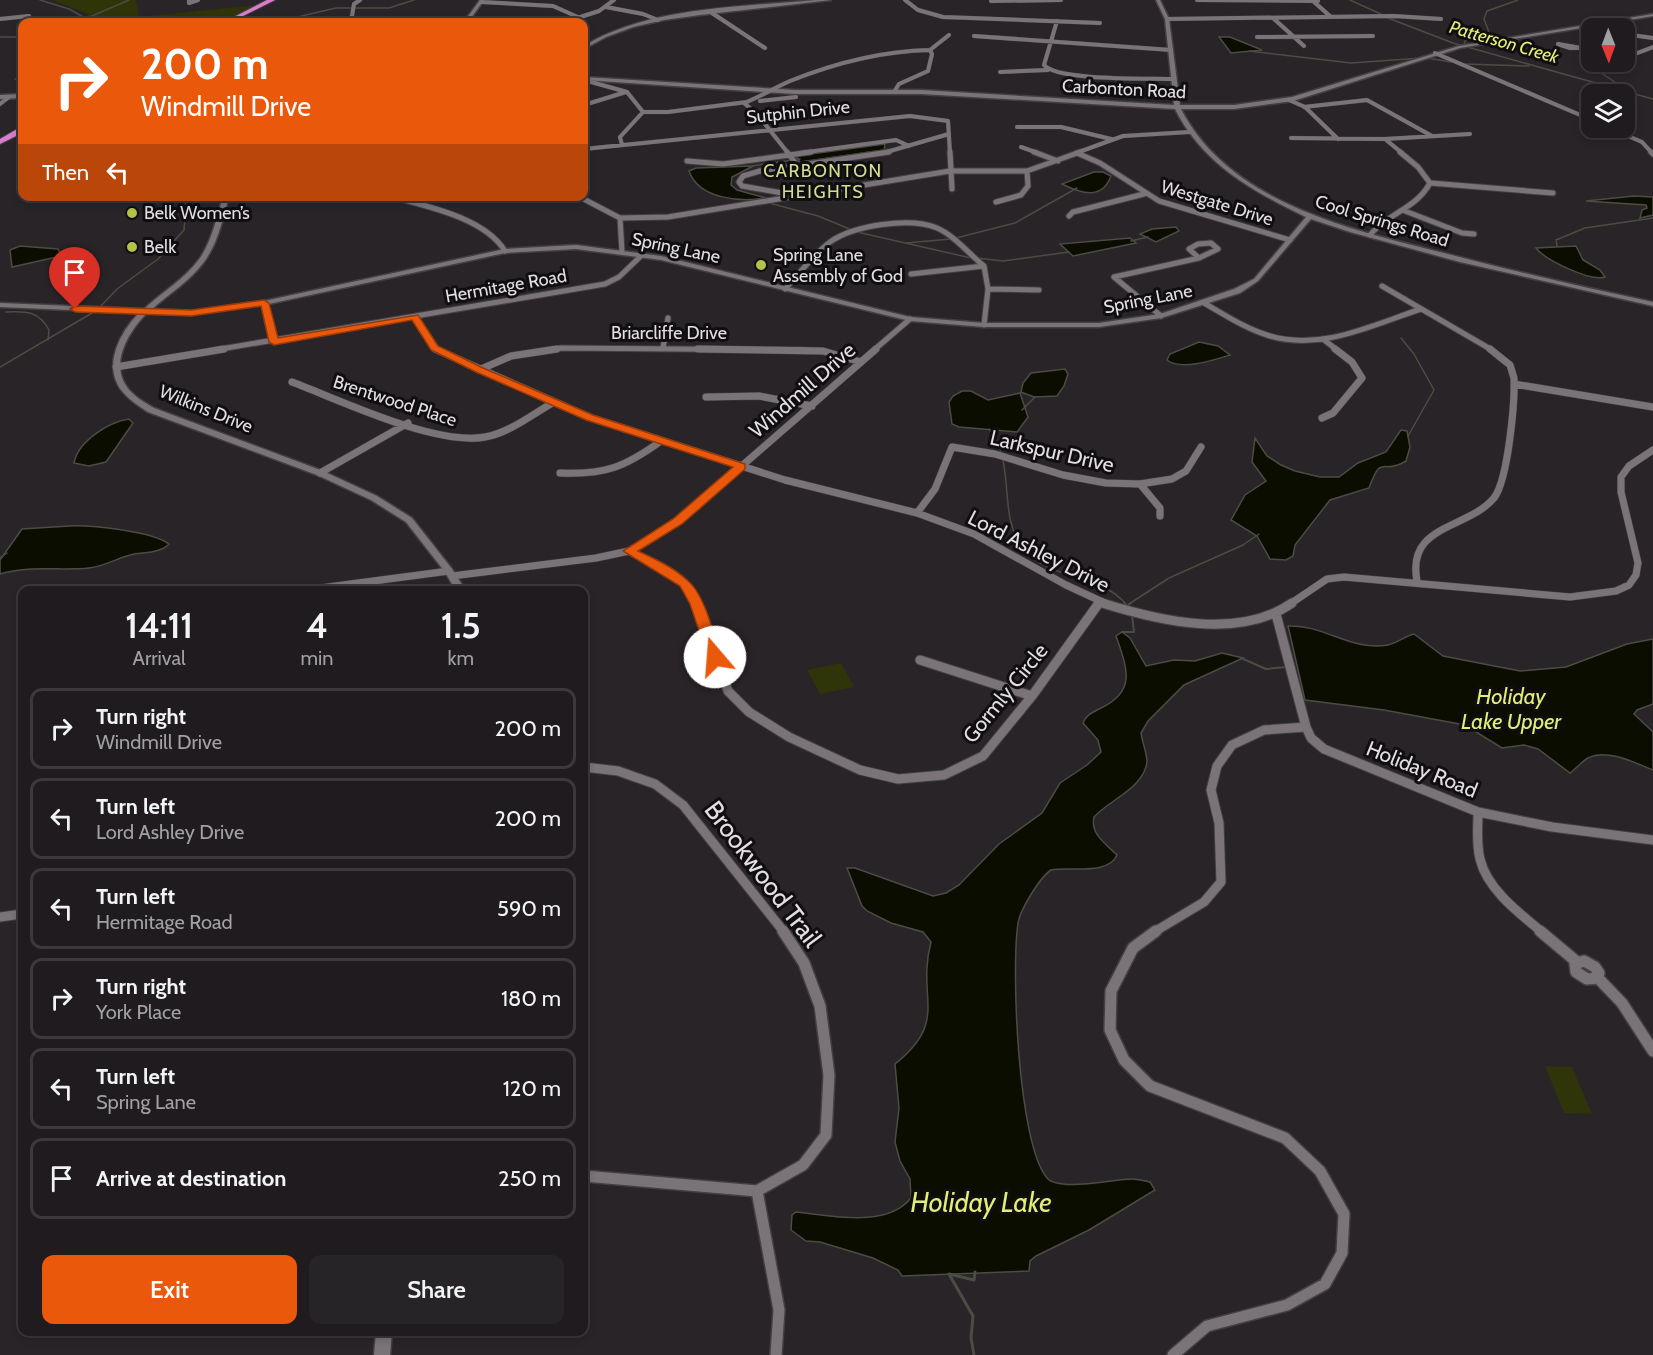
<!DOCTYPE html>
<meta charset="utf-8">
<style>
:root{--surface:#1f1b1e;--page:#272427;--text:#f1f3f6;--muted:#a1a1a4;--line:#3c393c;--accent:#ea580c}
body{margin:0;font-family:Cabin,sans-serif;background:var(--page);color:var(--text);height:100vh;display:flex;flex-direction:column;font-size:22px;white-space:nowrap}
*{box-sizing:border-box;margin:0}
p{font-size:20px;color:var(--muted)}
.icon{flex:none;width:33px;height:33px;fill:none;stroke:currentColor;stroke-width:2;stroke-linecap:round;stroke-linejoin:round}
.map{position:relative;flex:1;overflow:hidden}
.details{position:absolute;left:18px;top:586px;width:570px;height:750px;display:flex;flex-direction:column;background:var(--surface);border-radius:12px;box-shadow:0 3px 9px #0003,0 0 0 2px var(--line)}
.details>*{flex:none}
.banner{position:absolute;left:18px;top:18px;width:570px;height:183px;border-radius:12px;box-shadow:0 3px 9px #0003,0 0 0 2px var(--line);background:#ea580c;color:#fff;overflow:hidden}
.needle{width:39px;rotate:179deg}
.fabs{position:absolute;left:1581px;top:18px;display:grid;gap:12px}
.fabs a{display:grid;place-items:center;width:54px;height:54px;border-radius:12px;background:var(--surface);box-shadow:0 3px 9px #0003,0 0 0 2px var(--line);font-size:30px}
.pin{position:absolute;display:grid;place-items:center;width:51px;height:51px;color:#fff;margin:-62px -26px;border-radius:50% 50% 50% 0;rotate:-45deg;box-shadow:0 0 6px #0007}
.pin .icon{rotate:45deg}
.me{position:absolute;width:66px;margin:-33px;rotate:342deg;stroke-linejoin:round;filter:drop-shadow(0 0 4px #0008)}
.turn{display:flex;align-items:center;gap:21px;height:126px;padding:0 24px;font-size:27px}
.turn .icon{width:78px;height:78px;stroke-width:2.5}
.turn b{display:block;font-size:42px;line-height:51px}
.then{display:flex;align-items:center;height:57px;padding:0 24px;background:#0003;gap:12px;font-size:22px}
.eta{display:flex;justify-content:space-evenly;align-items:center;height:102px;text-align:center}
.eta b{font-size:36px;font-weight:600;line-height:42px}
.action{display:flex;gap:12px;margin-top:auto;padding:12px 24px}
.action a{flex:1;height:69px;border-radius:12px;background:var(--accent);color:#fff;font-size:24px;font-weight:600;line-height:69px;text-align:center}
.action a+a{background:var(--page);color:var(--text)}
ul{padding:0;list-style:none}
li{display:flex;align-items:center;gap:18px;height:81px;margin:0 12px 9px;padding:0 12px;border:3px solid var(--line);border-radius:12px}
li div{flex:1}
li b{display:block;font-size:22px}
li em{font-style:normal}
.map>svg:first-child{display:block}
.green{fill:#303409}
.water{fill:#0b0d00;stroke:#4c4c44;stroke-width:1.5}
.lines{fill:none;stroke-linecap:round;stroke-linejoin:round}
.stream-far2{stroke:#4c4c44;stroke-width:1.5}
.stream-far1{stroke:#4c4c44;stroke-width:2}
.stream{stroke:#4c4c44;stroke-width:3}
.minor-far4-casing{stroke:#433f43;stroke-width:4.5}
.minor-far3-casing{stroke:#433f43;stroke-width:7}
.minor-far2-casing{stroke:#433f43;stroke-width:8}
.minor-far1-casing{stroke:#433f43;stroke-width:11}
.minor-casing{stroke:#433f43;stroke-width:14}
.tertiary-casing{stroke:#433f43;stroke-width:3}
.motorway-casing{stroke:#433f43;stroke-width:2}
.minor-far4{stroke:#7a7479;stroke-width:4}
.minor-far3{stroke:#7a7479;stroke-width:5}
.minor-far2{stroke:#7a7479;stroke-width:7}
.minor-far1{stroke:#7a7479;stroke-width:9}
.minor{stroke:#7a7479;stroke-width:11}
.tertiary{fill:#7a7479;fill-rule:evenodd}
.motorway{fill:#d97dcc;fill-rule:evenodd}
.route{fill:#ea580c;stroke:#983908;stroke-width:1.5}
.poi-dot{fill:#b6c149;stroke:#100e10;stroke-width:2}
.labels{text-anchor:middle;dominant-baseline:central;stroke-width:6;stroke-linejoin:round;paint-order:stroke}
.far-water-label{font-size:18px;font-style:italic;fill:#e2ef77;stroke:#100e10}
.far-street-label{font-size:18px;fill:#e2dee1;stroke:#100e10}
.far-neighbourhood-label{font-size:18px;letter-spacing:1.5px;fill:#d4de91;stroke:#100e10}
.far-poi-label{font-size:18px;fill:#e2dee1;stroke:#100e10;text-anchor:start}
.street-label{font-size:21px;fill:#e2dee1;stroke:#100e10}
.water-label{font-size:22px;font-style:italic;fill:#e2ef77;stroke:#100e10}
.near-street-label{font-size:26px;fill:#e2dee1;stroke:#100e10}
.near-water-label{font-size:27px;font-style:italic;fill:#e2ef77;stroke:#100e10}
</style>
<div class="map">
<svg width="1653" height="1355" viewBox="0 0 1653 1355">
<rect width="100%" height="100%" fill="#292428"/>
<path class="green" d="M53,0h83l3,17 130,-13 -37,18h-149l5,-8z
M841,663l13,24 -34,7 -13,-24z
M1545,1066l27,1 20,47 -28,-1z"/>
<path class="water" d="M1219,37h11l32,13 -31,3z
M885,144l-1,6 -84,12 -4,-6z
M753,166l-21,11 -1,8 6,5 29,8c-24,4 -67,2 -77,-27l7,-3z
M1094,172h9l8,4c-9,24 -29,18 -49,8z
M1634,196l19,1v18l-13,3 2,-8 5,-2 -1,-3 -60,-4z
M1176,227l3,4 -23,11 -16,-8 12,-5z
M1130,238l6,5 -63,13 -13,-12z
M20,246l38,3 3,7 -49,11 -2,-17z
M1576,246l7,14 17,10 5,7c-14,5 -60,-17 -69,-29z
M1199,342l19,4 12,9c-16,5 -49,16 -63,5l3,-6z
M1065,369l3,5 -4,12 -7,10 -23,1 -13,-5 2,-9 8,-10z
M962,391h9l17,9 32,-7 8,24 -11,15 -58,-5 -7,-3 -3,-22 4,-6z
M129,419l4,4 -27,39 -17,4 -15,-3c4,-22 35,-41 55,-44z
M1401,430l6,1 3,16 -4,14c-24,15 -24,-9 -37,27l-39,12 -35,45 -2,11 -7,4 -16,-1 -13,-23 -26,-16 14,-25 21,-14 -14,-19 3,-24 12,18 14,9 14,6 25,6h19l19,-14 28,-11z
M69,526c22,-1 83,5 100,18 -9,9 -22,8 -35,10 -15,3 -28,12 -45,14 -30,3 -59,-3 -89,6v-14l22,-31z
M1288,626c35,-2 64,26 100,19 10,-2 17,-9 26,-11l29,22 77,15 46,-4 61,-23 26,-5v65l-16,6 -3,4 19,18v38c-18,-7 -46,-22 -65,-12 -7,4 -11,10 -18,15l-32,-24 -14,-4 -22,3 -37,-23 -81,-15 -79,-10z
M1122,632l8,6 16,28 28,-6 21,1 27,-8 21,5 -59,27 -36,36 -7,12c1,9 6,20 6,29 -3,26 -38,38 -53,55 -4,17 12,27 23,38 -9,21 -47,11 -66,15 -11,7 -31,40 -33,53 -7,47 0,221 29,255 12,14 66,1 85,1 6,0 12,2 18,3l5,8 -66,40 -53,26 -6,5 -1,10 -127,5 -4,-6 -25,-12 -53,-16 -14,-1 -15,-11 1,-15 4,-3c34,3 90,17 115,-14l-1,-19 -10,-18 -5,-19 4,-34 -4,-44c55,-44 21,-65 36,-122l-8,-10 -32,-9 -24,-12 -5,-5 -15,-38h8l78,28 13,-3 13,-8 40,-41 43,-31 18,-30 27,-18 14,-13 -3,-12 -15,-17c3,-8 10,-11 18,-15 36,-17 26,-40 15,-72z"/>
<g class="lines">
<path class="stream-far2" d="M40,0l29,9 16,9
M1350,0l33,15
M1388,18l65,25 200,56
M78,22l51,-22
M276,22l60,-14h53l25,-8
M0,37h22
M1464,45l1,-4 24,-9 -5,-13 3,-8 31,-11
M1249,51l102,12 71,-5
M1427,58l24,4
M1592,62l2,6 31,21
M1466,64l63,2
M15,79l7,-2
M752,166l48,-7
M769,203l49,13 34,14
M857,232l114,26
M956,238l59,-15 62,-35
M1131,241l17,-4
M906,243l45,-4
M1557,246l-1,-6 29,-12 68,-10
M977,258l26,3 66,-9
M100,307l17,-18 41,-30 26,-29 2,-29 -3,-5
M6,312c20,-1 33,-1 43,18l-1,10
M1401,338l13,16 20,36 -26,46
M0,367l92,-54
M1022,410l13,-13
M989,429c28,37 8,84 33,118 25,34 77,25 104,57
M0,558l7,-5
M1129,604l40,-26 74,-33 16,-11"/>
<path class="stream-far1" d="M1124,603l4,4
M1128,605l3,-2
M1122,632h12l-2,-17
M1241,658l25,11 20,-2"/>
<path class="stream" d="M949,1274l25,6 1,-8
M949,1274l24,42 -2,22 3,17"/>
<g class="minor-far4-casing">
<path id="minor-far4" d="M189,0v3l9,-3
M905,0l13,10 25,7 157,6
M1197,0l121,1
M991,1l70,-1
M1313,1l18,16
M481,2l72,4 27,12
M606,7l37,7 15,6
M712,13l53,35
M1273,18l31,28
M0,19l29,-3
M1167,19l227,-3 47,3
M1057,21l-13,44c13,16 106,13 130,14
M347,22l5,-6 2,-12 6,-4
M565,22l34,-11 15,-11
M1595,25l10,3
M1624,34l29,4
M974,36l197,14
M1257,37l116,-1
M1558,44l23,4h-11z
M1581,48h3
M1581,48l11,-3
M1435,53l157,67
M1624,58l29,-11
M1620,62l9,4 -13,-1z
M1000,72l48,-2
M584,80l43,12 16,20 -23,25 2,8
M894,92l5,-8 29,-13 4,-17 -2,-4 19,-15
M1289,100l16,7 33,32
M760,101l36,-4
M0,104l9,-7
M584,105l42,-13
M1304,107l63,-7 65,36
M643,112h25l79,-10
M1017,127h44l50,12
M1609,128l33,14 10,11
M1291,138l94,1 85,-5
M1385,139l17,14
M1021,147l17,6
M584,149l326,-33 38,5 2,32
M788,153l-31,-39 -13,-11c16,-6 30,-15 46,-22 45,-18 92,-30 140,-31
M800,153l96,-13 13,6
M883,153l66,-19
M1076,153l47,-17 67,-4"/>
</g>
<g class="minor-far3-casing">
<path id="minor-far3" d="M787,152l11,14
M950,152l2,37
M1034,152l24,9
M1651,152l2,2
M1077,153l23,10 59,38 131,39
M687,161l36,3 88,-12
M1430,183l123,10
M788,194l-46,-8 -3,-4 4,-6 17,-5 129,-19
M389,196c36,10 95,21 116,55
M578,196l42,22 2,34
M996,202l25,-7 7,-9 -1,-15
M1405,211l57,22 12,1
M1069,216l4,-4 71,-18
M620,218l48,-1 282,-46h77l53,-19
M1370,235c18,-22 46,-26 60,-52l-12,-16 -18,-15
M1211,243l7,6 -19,9 -10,-9 9,-5z
M911,274l73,-8
M1382,286l110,64
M785,289c14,-15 28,-34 45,-47 24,-17 80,-25 107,-14 17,7 33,27 47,38l4,23 -4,36
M988,289l51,1
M264,303l10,39
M1204,303c21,12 42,26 66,33 52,15 102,-11 151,-27
M1161,316l-47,-39 85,-19
M415,317l19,31 5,2
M1323,339l14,11
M663,348l5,-30
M215,350l390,-66 14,-7 23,-22
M548,350l13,-2 242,2
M874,350l36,-31"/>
</g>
<g class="minor-far2-casing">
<path id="minor-far2" d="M435,349l154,68 196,63 132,33 57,21 92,51 41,19
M698,349l125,2 38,11
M116,367l108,-18
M479,370l32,-14 46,-7
M292,382c48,18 143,64 193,55 24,-4 48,-23 69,-35
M1514,384l139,23
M706,397l53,-1 53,10
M1322,418l11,-5 29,-35 -10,-16 -17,-13
M320,473l88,-50
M560,473c45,2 65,-6 101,-32
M1140,484l20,24v8
M917,513l18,-24 17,-42 43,7 68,21 43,8 34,1 32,-5 14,-8 15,-24
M629,551l56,32 11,21
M452,576l144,-18 33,-7 27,-15 34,-25 186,-162
M1417,581c-11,-57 50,-51 77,-83 14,-18 21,-96 20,-120l-4,-13 -20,-16
M298,591l151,-20
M1098,604l2,-2
M1290,604l37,-25 17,-2 226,20 46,-6 13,-6 7,-10 2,-12 -17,-71v-15l8,-11 24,-16"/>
</g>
<g class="minor-far1-casing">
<path id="minor-far1" d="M695,603l33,88 21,21 40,25 71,33 38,9 46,-4 39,-19 49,-60 67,-93
M1102,603c58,18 137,37 190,0
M1276,614l30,113 5,11 13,11 154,63 74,15 101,13
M920,660l112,36
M584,767l34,4 37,13 28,21 101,127
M1478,812c0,15 -2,31 2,47 7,30 39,54 62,73
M0,917l22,-3
M1154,932l50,-30 17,-20 -2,-59 -8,-33 6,-24 15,-21 32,-15 42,-3"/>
</g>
<g class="minor-casing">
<path id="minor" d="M1156,931l-23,17 -22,43 -1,39 14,30 26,26 135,52 35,33 24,43 -2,39 -17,31 -38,21 -80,21 -34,29
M1540,931l37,31
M1584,961l11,6 4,6 -1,5 -11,1 -11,-7 -1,-8z
M1598,978l24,25 31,48
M584,1176l173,15 46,-26 23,-30 3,-60 -9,-69 -16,-43 -21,-32
M757,1191l22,119 -3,45"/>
</g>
<g class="tertiary-casing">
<path id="tertiary" d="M480,0h4l-16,22h-4z
M815,0h16l-131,15 -36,5 -31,7 -27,10 -22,12v-3c64,-39 158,-39 231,-46z
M1156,0h4l9,19 11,86h54l58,-8 167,-51 194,-32v2l-193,32 -167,53 -59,8h-53c48,94 169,120 263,144 69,18 139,34 209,49v4l-193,-44 -110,-30 -39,-13 -53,62 -18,12 -79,25 -62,9h-115l-74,-6 -249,-61 -85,-11 -71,4 -241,52 -73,10 -44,-2c-17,17 -36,47 -22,71 6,11 19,18 29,24l169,63 54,25 35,22 40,51 14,22h-10l-11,-19 -39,-50 -35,-22 -54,-25 -169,-63c-9,-6 -19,-12 -26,-21 -20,-25 -2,-59 17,-78l-139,-6v-4l144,6c18,-17 41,-30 56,-51 12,-18 17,-41 23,-62h6c-6,23 -11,47 -25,66 -14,19 -35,32 -52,47l39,2 73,-10 241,-52 71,-4 85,11 249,61 74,6h115l61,-9 74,-25 20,-10 52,-62c-54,-26 -103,-53 -131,-108l-254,-15h-126l-211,-14v-3l211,13h126l253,15 -9,-86z
M22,94v4l-22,1v-4z
M376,1332h16l-2,23h-16z"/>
</g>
<g class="motorway-casing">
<path id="motorway" d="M267,0h8l-44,22h-7z
M19,128h3v5l-22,11v-5z"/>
</g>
<use href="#minor-far4" class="minor-far4"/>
<use href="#minor-far3" class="minor-far3"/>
<use href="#minor-far2" class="minor-far2"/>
<use href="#minor-far1" class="minor-far1"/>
<use href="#minor" class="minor"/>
<use href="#tertiary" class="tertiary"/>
<use href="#motorway" class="motorway"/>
</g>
<path class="route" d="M264,300l5,3 9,35 140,-23 20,31 45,22 110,47 152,49v5l-63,55 -44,27c17,8 35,16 49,29 18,14 27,56 34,77l-2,3h-9l-2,-3 -18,-53 -10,-18 -57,-35 50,-32 60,-52 -147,-47 -110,-48 -45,-22 -19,-30 -138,25 -5,-3 -8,-36 -70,10 -116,-4 -5,-3 5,-3 116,4z"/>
<g class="poi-dot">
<circle cx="132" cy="213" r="6"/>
<circle cx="132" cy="247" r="6"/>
<circle cx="761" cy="265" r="6"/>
</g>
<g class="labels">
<g class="far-water-label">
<text transform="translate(1504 42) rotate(16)">Patterson Creek</text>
</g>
<g class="far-street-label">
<text transform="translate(1124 89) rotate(3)">Carbonton Road</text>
<text transform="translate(798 112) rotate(-6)">Sutphin Drive</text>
<text transform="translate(1217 203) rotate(17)">Westgate Drive</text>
<text transform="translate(1382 221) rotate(17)">Cool Springs Road</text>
<text transform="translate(676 248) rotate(12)">Spring Lane</text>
<text transform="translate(506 286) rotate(-10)">Hermitage Road</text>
<text transform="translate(1148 299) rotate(-11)">Spring Lane</text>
<text x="669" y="333">Briarcliffe Drive</text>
<text transform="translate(395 401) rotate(18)">Brentwood Place</text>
<text transform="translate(206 409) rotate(22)">Wilkins Drive</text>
</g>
<g class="far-neighbourhood-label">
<text x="823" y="171">CARBONTON<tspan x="823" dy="21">HEIGHTS</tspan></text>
</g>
<g class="far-poi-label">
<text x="144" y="213">Belk Women’s</text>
<text x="144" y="247">Belk</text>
<text x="773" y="255">Spring Lane<tspan x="773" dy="21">Assembly of God</tspan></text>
</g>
<g class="street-label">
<text transform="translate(802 390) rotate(-41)">Windmill Drive</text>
<text transform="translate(1052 451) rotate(13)">Larkspur Drive</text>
<text transform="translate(1039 551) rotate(27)">Lord Ashley Drive</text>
<text transform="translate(1005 693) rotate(-51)">Gormly Circle</text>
<text transform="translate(1422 769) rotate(22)">Holiday Road</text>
</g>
<g class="water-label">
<text x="1511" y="696">Holiday<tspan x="1511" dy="25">Lake Upper</tspan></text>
</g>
<g class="near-street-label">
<text transform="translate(763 874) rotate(53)">Brookwood Trail</text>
</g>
<g class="near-water-label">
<text x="981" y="1202">Holiday Lake</text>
</g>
</g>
</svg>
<div class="fabs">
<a><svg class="needle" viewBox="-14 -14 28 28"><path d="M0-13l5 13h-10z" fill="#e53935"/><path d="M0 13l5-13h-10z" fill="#a1a1a4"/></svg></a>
<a><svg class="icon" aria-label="layers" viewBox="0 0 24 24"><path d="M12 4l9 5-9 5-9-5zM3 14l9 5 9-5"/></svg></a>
</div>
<div class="pin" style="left:75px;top:309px;background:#d93025"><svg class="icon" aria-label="arrive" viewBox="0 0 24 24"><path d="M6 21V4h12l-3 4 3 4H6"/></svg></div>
<svg class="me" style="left:715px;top:657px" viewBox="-20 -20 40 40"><circle r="19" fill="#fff"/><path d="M0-13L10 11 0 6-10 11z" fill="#ea580c"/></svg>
<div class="banner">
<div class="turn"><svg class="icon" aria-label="right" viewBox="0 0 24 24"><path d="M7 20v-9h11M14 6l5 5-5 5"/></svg><div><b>200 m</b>Windmill Drive</div></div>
<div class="then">Then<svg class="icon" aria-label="left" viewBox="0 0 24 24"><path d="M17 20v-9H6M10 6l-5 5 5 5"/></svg></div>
</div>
<section class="details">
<div class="eta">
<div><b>14:11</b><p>Arrival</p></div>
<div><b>4</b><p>min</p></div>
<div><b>1.5</b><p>km</p></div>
</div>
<ul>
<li><svg class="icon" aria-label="right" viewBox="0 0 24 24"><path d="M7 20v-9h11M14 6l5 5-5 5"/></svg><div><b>Turn right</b><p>Windmill Drive</p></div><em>200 m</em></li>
<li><svg class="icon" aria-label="left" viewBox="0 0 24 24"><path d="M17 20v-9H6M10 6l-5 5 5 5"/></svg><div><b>Turn left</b><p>Lord Ashley Drive</p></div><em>200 m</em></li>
<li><svg class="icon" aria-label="left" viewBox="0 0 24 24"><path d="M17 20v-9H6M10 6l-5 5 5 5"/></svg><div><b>Turn left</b><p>Hermitage Road</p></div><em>590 m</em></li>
<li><svg class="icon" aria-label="right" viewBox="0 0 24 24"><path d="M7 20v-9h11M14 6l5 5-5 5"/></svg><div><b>Turn right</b><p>York Place</p></div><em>180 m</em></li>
<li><svg class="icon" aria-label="left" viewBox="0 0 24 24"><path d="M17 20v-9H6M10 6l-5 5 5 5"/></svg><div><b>Turn left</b><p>Spring Lane</p></div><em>120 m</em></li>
<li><svg class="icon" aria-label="arrive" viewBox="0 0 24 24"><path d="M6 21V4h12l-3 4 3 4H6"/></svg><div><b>Arrive at destination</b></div><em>250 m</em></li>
</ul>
<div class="action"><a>Exit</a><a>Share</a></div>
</section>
</div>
